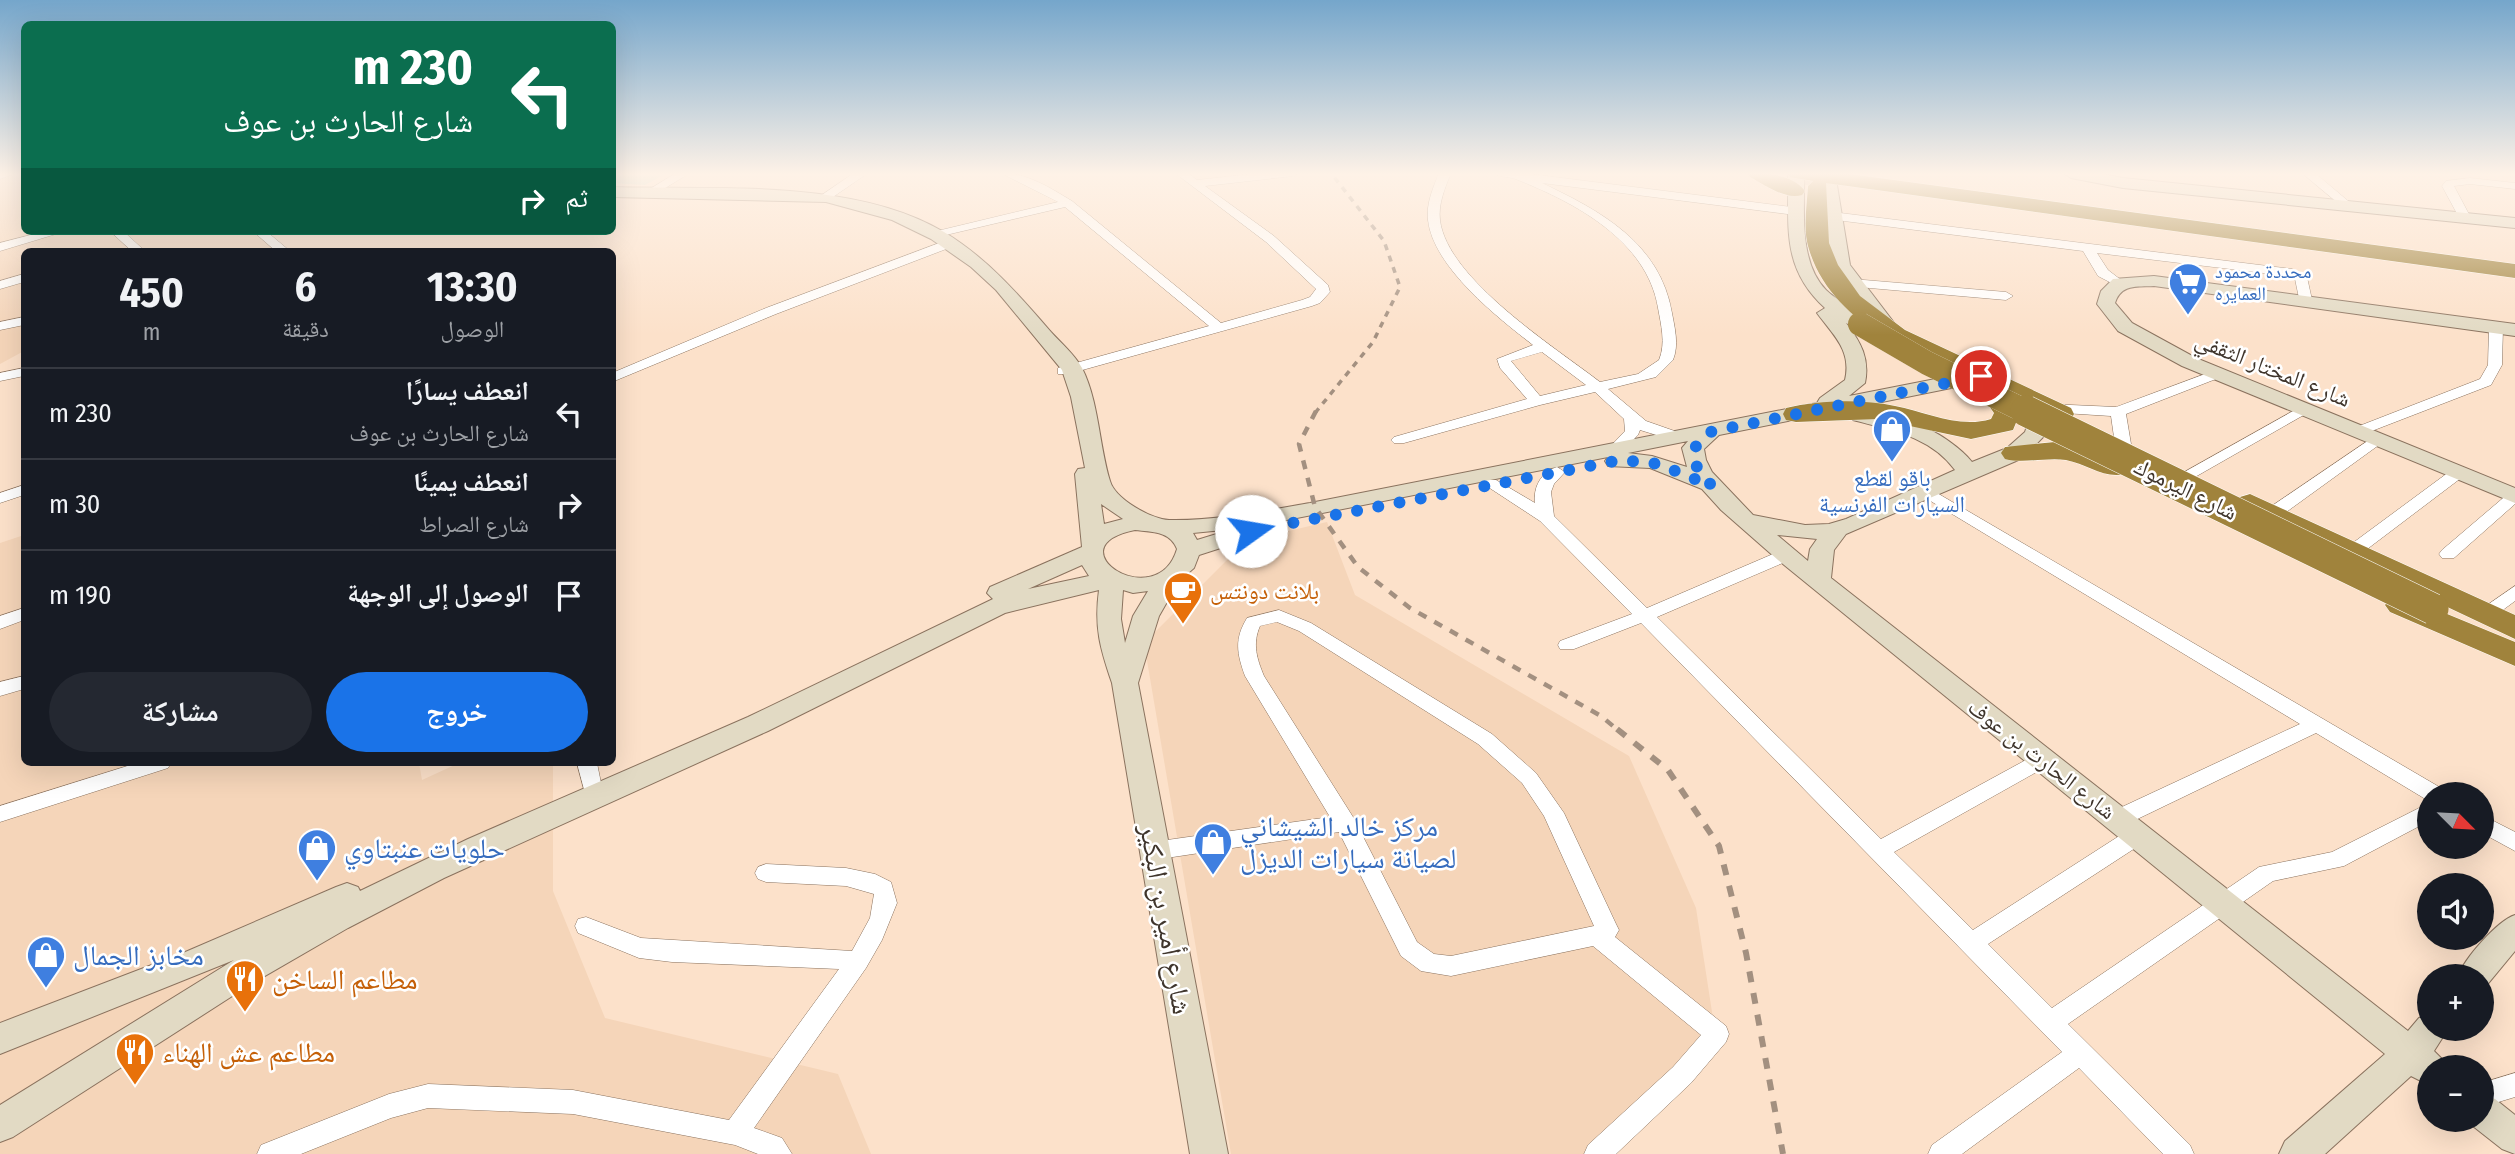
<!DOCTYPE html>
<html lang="ar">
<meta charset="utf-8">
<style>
:root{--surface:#171b24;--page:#242831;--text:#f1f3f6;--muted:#9ea1a6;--line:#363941;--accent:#1a73e8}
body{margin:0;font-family:"Fira Sans Condensed","Noto Naskh Arabic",sans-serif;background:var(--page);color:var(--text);direction:rtl;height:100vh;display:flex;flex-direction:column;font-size:26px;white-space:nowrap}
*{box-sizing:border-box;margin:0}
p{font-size:23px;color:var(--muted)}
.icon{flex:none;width:38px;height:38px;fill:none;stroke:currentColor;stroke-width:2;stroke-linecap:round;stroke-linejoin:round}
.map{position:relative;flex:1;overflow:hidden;direction:ltr}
.sheet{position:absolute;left:21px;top:248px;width:595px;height:518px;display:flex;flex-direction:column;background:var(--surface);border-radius:10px;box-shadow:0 7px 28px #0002;direction:rtl}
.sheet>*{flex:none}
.hud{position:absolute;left:21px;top:21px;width:595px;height:214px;border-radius:10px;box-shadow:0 7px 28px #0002;direction:rtl;background:#0b6e4f;color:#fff;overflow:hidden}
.needle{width:46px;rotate:114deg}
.controls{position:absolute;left:2417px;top:782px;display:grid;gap:14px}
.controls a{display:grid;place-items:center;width:77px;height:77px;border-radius:50%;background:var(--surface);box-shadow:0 7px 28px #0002;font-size:35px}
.pin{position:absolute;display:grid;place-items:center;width:60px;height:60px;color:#fff;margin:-30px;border:4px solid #fff;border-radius:50%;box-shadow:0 2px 7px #0007}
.me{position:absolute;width:77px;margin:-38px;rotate:77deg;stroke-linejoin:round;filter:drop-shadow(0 0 5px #0008)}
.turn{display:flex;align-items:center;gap:24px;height:147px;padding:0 28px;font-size:32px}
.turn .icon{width:91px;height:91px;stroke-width:2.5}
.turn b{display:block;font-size:49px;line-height:60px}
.then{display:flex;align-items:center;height:66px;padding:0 28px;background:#0003;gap:14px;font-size:26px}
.eta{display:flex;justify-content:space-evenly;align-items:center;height:119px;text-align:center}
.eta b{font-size:42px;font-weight:700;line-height:49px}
.cta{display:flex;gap:14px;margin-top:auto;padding:14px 28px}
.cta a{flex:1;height:80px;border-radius:42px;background:var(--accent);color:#fff;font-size:28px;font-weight:700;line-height:80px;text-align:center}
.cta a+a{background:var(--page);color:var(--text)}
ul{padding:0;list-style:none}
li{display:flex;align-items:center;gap:21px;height:91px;padding:0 28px;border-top:2px solid var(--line)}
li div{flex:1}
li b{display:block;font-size:26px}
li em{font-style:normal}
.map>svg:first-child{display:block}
.built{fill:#f5d5b9}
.green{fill:#b3d7c4}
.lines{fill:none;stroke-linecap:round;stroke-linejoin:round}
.highway-tunnel{stroke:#d6bfaa;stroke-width:24;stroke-dasharray:24 11;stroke-linecap:butt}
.street-casing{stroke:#8a725e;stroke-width:1}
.secondary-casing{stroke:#8a725e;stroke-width:2}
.highway-casing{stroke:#fff;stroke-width:1}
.street{fill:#fff;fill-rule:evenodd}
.secondary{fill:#e2dac4;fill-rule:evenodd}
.highway{fill:#a0833c;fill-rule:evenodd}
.rail-far2{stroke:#a39080;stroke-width:3.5;stroke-dasharray:6 6;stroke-linecap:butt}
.rail-far1{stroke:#a39080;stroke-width:4.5;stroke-dasharray:9 9;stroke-linecap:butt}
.rail{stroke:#a39080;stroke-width:6;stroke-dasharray:11 11;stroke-linecap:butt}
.highway-bridge-far1-casing{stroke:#fff;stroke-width:24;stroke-linecap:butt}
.highway-bridge-casing{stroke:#fff;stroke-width:32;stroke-linecap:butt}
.highway-bridge-far1{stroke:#a0833c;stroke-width:24}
.highway-bridge{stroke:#a0833c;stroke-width:31}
.route{stroke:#1a73e8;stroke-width:12;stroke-dasharray:0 21.6}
.labels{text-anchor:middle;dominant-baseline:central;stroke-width:5;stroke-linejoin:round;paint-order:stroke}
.far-shop-label{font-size:19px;fill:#366cbe;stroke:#fff;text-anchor:start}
.street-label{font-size:23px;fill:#3f352c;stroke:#fff}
.shop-label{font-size:23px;fill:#366cbe;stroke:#fff}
.food-label{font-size:23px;fill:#c56008;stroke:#fff;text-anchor:start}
.near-shop-label{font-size:28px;fill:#366cbe;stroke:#fff;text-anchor:start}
.near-street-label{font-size:28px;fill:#3f352c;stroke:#fff}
.near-food-label{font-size:28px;fill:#c56008;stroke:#fff;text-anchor:start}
</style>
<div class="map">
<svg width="2515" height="1154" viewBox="0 0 2515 1154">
<rect width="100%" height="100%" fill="#fce1ca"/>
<path class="built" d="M0,173h24v58h239l27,21h-266v99l-24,13z
M1327,522l28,73 274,161 67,152 18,117 -123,129h-360l-87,-511 102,-102z
M24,535v228h395l3,17 37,-17h94v128l52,127 233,56 33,80h-871v-611z"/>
<path class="green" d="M613,173h54l-22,12 -32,-2z"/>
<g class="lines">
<path class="highway-tunnel" d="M1804,173l1,12"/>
<g class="street-casing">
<path id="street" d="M0,173h16l-16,6z
M676,173h14l-38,23 -10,-2z
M854,173h14l-38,26h-8v-4z
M1001,173c27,0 49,15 71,28l149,122 81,-23 8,-3 6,-8 -50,-47 -91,-69h13l9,7 63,-7h39l-6,3 -88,10 69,50 54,49 2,7 -10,11 -8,3 -244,68h-10v-6l151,-42 -144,-119 -132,31v-6l125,-30z
M1439,173h12c-6,15 -13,31 -11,47 7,59 116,128 160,162l38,-8 21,-14c7,-17 2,-35 -1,-52 -11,-67 -82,-105 -140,-128 -8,-4 -17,-2 -25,-7h30l276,35v6l-4,1 -253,-32c59,28 118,60 130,130 3,16 7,32 1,47l-17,17 -48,12 38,32 40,14 3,3 -3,3h-10l-36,-11 -2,5 -18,18h-10l-3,-3 18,-19 -1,-12 -29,-27 -55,13 -136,38h-10l-3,-3 3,-3 133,-38 -27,-31 -3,-9 36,-14c-35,-27 -100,-78 -105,-125 -2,-16 5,-32 11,-47zM1542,352l44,33 -46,11 -29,-35z
M2302,173h13l39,33 -10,2z
M2470,178l45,5v6l-45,-5 -16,2 17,32 -10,3 -19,-35 4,-5z
M1832,212l460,57 15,8 5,23 -2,3h-10l-5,-24 -6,-3 -192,-23 11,17 17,13 -6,4 -21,-11 -15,-25 -255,-32v-6z
M46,231h20l-66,20v-8z
M110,231h13l23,21h-13z
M253,231h13l25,21h-14z
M950,239l6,4 -2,3 -178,68 -164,68v-9l154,-65z
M24,274v8l-24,7v-8z
M1852,279l154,13 7,4 -7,4 -159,-14 -1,-3z
M24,317v8l-24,5v-8z
M2496,323l7,4 -1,38 -11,20 -127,49h-10l-3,-3 3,-3 126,-49 8,-14 1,-38z
M24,368v8l-24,5v-8z
M2216,370l7,4 -2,3 -95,37 5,30 -8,5 -8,-5 -4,-28 -63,-4 -7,-4 7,-4 68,3z
M2304,405l7,4 -2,3 -114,65h-12l-2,-3z
M2378,434l8,5 -3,3 -105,76h-12l-2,-4 2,-4z
M1557,467l8,5 -11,12 -3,8 3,24 93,92 133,-57h12l3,4 -3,4 -135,58 224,222 154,-84 7,-2 7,2 3,5 -3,5 -155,87 79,78 157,-101 8,-2 8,2 3,6 -3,6 -158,103 64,64 207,-141 73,-15 97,-49v18l-85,45 -71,15 -205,143 122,121 4,9h-31l-84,-86 -117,86h-34l4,-9 130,-93 -421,-429 -67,26h-14l-2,-4 2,-4 72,-27 -92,-93 -58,-38 2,-3h12l39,23c-2,-16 6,-31 22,-36z
M2459,467l8,5 -2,3 -107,81h-12l-3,-4 3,-4 107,-79z
M24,485v10l-24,8v-10z
M1925,486l516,302 3,6h-15v6h-2l-111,-67 -191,92 -8,2 -8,-2 -3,-6 3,-6 191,-89 -381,-230 -2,-3 2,-3z
M2515,491v13l-61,54h-12l-3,-4 3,-4 67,-57z
M2515,586v15l-23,17h-12l-3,-4 3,-4z
M24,608v12l-24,9v-13z
M1279,610l32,13 181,111 44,39 28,40 52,111 3,6 -4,7 111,89 3,8 -3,8 -35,41 -75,71h-32l4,-9 85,-78 28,-32 -108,-89 -142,30 -30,-5 -20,-15 -62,-124 -186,28 -8,-3 -3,-6 3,-6 8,-3 177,-25 -85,-141c-8,-22 -11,-37 2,-58zM1277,622l22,9 179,113 44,39 22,33 50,110 -143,30 -17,-2 -17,-12 -64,-125 -89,-141c-7,-17 -12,-32 -4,-50z
M24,676v13l-24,7v-14z
M137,763h34l-3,5 -168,54v-16z
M577,763h20l5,25 -3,5 -7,3 -7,-3z
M2482,815l33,17v19l-33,-18z
M766,864l80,4 29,6 16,8 6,21 -15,37 -16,28 -112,160 28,10 10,16h-34l-23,-9 -162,-31 -145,-6 -37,10 -90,36h-44l4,-9 128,-51 39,-10 145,6 156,30 110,-151 -167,-7 -33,-4 -61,-25 -3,-7 3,-7 8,-2 55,21 211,13 18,-33 4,-24 -28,-8 -80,-4 -8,-3 -3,-6 3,-6z
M2515,1073v24l-33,10v-24z"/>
</g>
<g class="secondary-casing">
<path id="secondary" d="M1788,173h16c1,37 -6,88 22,117 13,13 33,20 43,34l-9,6 -14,-7c15,19 24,36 19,60l-16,13 127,-25 7,2 3,4 -3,4 -7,2 -257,52 -15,14 2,11 6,12 41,43 52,10 24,-1 17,-5 109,-49c-25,-34 -65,-40 -102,-50l-3,-4 3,-4c35,-9 98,23 119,50l35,-14 18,-16 10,-31h14l3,4 -6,29 -23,24 -177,76 -12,16 -3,28 577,453 11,-13 10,-3v14h19l-14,22 7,7 5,10h-17v17l-18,-9 -86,78h-46l6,-13 100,-87 -607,-494 -57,-50 -19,-21 -52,-21 -42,-2 -3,-5 3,-4 -352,69 6,5 -4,5 -59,19 -5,13 -15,13 -20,35 -21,67 90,471h-38l-78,-471c-12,-35 -18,-56 -13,-93l-94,23 -237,118 -324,147 -96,50 -97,56 -238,153 -13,5v-37l234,-145 -234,94v-31l183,-70 153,-66 11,-4 11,4 2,4 108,-52 280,-122 245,-118 -6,-6 3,-6 92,-40 -7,-73 3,-5 7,-1 -14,-71 -9,-27 -66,-80 -25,-23 -40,-28 -39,-19 -66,-18 -214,-5v-10c104,3 241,-9 332,45 43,26 74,62 107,100 10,11 24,23 31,36 17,34 17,77 28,113 5,18 41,38 59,39 46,1 95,-9 141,-17l507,-100 3,-5 25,-18c7,-30 -12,-45 -28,-67l8,-5c-44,-40 -36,-81 -37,-135zM1688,441l-6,7 5,19 -35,-11 -24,-3zM1101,504l22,15 -19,5zM1233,529l-36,11 -4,-7zM1135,530c17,2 35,1 42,19 -20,67 -126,-2 -42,-19zM1777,535l40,4 -7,10 -2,12zM1082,565l7,11 -61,13zM1123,590l10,3 15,-2 -15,25 -8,27 -4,-24z
M1819,173h16l15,92 45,59 -2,4h-14l-33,-41 -14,-22z
M2063,173h33l27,5 392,40v10l-392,-40 -52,-10z
M2154,276l361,48v12l-361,-50c-18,1 -33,-2 -39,17l17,20 64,35 319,130v15l-333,-137 -64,-35 -21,-27 4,-13 12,-12z
M2515,915v36l-29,35 -4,2v-12h-24c7,-18 39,-55 57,-61z
M2482,1094l13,5 20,16v39l-13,-5 -33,-26 -1,-3h14z"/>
</g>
<g class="highway-casing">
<path id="highway" d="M1747,173c19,0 45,1 58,18l-3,4c-17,5 -37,-10 -52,-18z
M1787,173h55l673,91v14l-689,-95 3,60 9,22 22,31 45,34 166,78 3,6 -3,6 -10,2 -10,-2 -39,-20 8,13 -7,17 -42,9 -94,-20 -81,3 -10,-2 -3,-6 3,-6c34,-8 75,-9 109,-2 32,6 64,23 96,13l3,-6 -12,-17 7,-6c-67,-33 -159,-64 -181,-144 -5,-18 -1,-42 0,-60l5,-5 -23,-4z
M2055,442c20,2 63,10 74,26l-4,6c-21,5 -38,-10 -59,-14 -20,-3 -41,4 -61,-1l-4,-6 4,-6z
M2250,494l265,121v24l-275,-130 -5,-6 5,-6z
M2401,595l114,47v24l-125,-54 -5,-7 5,-7z"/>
</g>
<use href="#street" class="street"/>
<use href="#secondary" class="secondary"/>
<use href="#highway" class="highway"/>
<path class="rail-far2" d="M1315,413l58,-71 27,-55 -16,-46 -53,-68"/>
<path class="rail-far1" d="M1316,411l-17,33 16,63 43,60 52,41 191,108 18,15"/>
<path class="rail" d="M1617,729l51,41 51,76 27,107 37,201"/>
<g class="highway-bridge-far1-casing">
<path id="highway-bridge-far1" d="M1860,324l67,39 102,50"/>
</g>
<g class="highway-bridge-casing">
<path id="highway-bridge" d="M2026,411l407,198"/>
</g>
<use href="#highway-bridge-far1" class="highway-bridge-far1"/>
<use href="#highway-bridge" class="highway-bridge"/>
</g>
<linearGradient id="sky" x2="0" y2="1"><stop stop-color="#75a6cb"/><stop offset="0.52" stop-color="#fef2e7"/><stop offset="1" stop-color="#fef2e7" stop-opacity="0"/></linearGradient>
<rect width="2515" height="335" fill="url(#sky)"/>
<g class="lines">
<path class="route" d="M1251,531l370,-71 37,4 54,22c-19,-23 -30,-32 -2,-54l271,-56"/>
</g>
<defs>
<g id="supermarket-pin" transform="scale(2.0125)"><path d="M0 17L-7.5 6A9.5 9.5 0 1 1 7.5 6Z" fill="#3f7fe0" stroke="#fff"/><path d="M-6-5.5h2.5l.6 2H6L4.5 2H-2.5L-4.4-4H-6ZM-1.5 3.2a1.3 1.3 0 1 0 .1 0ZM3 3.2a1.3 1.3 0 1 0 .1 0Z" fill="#fff"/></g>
<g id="shop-pin" transform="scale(2.0125)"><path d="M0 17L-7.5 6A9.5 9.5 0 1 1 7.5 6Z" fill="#3f7fe0" stroke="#fff"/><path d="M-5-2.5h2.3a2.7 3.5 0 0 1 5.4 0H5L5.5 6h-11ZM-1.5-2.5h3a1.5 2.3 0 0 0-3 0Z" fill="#fff"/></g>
<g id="cafe-pin" transform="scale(2.0125)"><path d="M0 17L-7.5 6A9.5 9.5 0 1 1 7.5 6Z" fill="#e8710a" stroke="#fff"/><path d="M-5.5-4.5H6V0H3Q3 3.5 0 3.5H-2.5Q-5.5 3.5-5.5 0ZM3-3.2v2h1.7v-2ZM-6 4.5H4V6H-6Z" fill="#fff"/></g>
<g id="restaurant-pin" transform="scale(2.0125)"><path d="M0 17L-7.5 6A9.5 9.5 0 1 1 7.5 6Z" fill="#e8710a" stroke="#fff"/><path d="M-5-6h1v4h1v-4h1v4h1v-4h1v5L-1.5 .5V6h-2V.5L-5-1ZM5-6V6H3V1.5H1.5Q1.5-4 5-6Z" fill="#fff"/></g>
</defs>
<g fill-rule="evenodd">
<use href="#supermarket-pin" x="2188" y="282"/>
<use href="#shop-pin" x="1892" y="429"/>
<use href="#cafe-pin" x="1183" y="591"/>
<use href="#shop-pin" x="1213" y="842"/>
<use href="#shop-pin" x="317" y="848"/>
<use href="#shop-pin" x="46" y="955"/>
<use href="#restaurant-pin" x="245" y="979"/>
<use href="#restaurant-pin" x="135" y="1052"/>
</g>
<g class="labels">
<g class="far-shop-label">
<text x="2215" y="271">محددة محمود<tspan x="2215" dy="22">العمايره</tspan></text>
</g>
<g class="street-label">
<text transform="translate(2273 369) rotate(22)">شارع المختار الثقفي</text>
<text transform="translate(2186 489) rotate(26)">شارع اليرموك</text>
<text transform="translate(2042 759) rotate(38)">شارع الحارث بن عوف</text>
</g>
<g class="shop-label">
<text x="1892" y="478">باقو لقطع<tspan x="1892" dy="26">السيارات الفرنسية</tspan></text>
</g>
<g class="food-label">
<text x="1210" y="591">بلانت دونتس</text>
</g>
<g class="near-shop-label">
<text x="1240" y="826">مركز خالد الشيشاني<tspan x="1240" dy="32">لصيانة سيارات الديزل</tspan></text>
<text x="344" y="848">حلويات عنبتاوي</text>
<text x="73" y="955">مخابز الجمال</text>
</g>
<g class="near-street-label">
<text transform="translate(1166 919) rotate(80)">شارع أمير بن البكير</text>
</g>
<g class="near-food-label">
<text x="272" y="979">مطاعم الساخن</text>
<text x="162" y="1052">مطاعم عش الهناء</text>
</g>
</g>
</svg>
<div class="controls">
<a><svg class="needle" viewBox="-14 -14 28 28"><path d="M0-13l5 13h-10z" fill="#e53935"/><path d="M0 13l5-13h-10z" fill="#9ea1a6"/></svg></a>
<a><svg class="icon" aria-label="sound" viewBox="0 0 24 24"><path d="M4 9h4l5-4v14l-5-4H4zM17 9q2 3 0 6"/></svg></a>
<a>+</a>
<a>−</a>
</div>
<div class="pin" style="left:1981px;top:376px;background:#d93025"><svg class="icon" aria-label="arrive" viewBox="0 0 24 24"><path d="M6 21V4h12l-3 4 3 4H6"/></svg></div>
<svg class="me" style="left:1251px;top:531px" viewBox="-20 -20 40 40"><circle r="19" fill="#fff"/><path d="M0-13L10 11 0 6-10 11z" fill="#1a73e8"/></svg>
<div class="hud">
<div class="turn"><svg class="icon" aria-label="left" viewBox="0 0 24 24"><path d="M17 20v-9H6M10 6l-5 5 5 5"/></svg><div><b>230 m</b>شارع الحارث بن عوف</div></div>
<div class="then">ثم<svg class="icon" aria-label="right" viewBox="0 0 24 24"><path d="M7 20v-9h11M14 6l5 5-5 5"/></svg></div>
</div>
<section class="sheet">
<div class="eta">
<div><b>13:30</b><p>الوصول</p></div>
<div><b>6</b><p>دقيقة</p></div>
<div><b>450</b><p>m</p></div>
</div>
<ul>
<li><svg class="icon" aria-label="left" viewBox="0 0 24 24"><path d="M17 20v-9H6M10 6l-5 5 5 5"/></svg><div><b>انعطف يسارًا</b><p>شارع الحارث بن عوف</p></div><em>230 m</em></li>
<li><svg class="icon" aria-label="right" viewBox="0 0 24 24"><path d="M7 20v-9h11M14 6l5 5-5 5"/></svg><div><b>انعطف يمينًا</b><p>شارع الصراط</p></div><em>30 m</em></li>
<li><svg class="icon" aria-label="arrive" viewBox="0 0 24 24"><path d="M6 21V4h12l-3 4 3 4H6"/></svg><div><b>الوصول إلى الوجهة</b></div><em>190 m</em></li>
</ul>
<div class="cta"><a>خروج</a><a>مشاركة</a></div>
</section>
</div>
